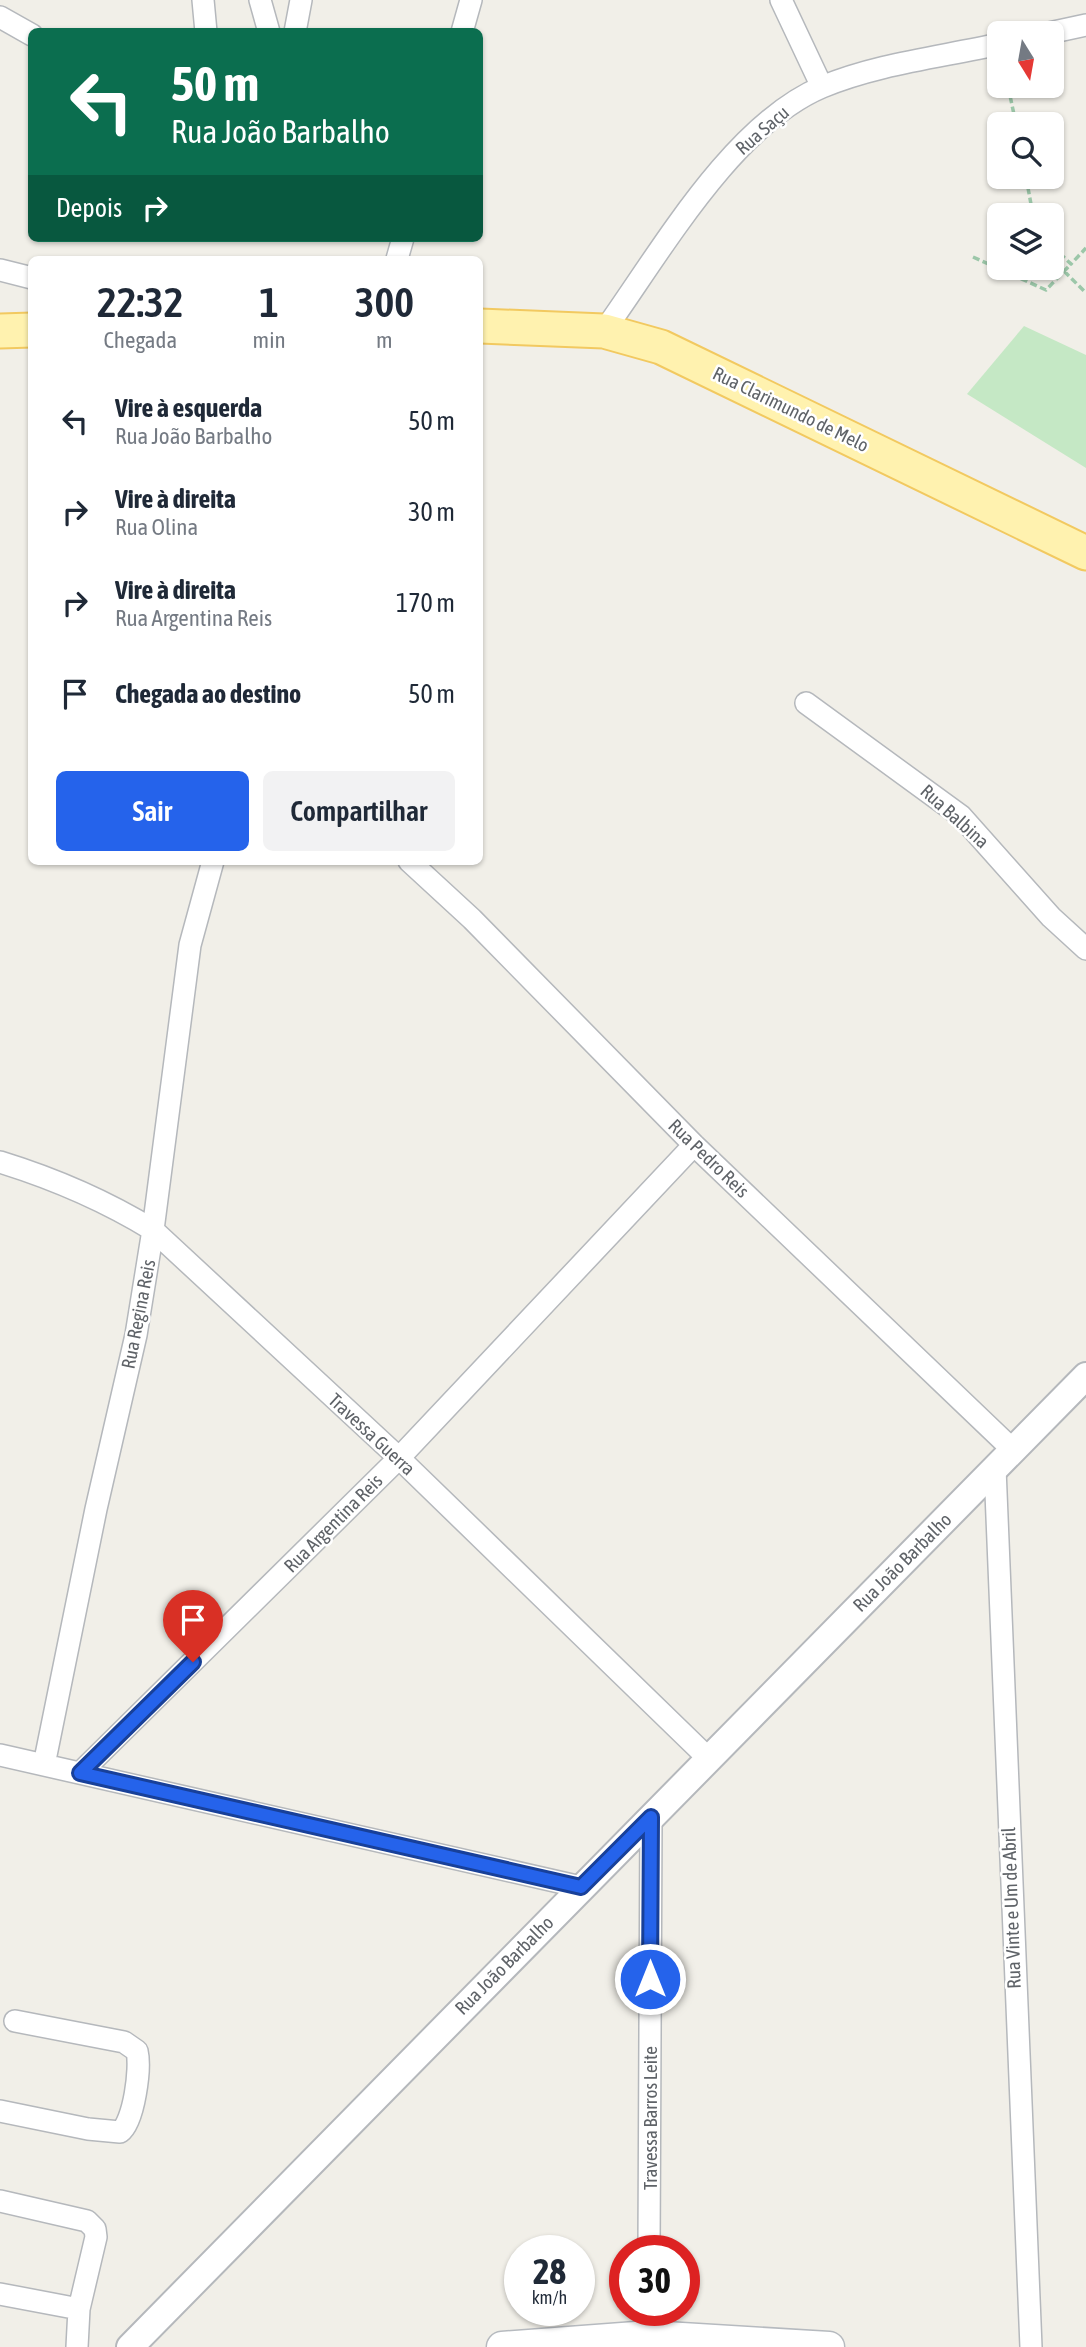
<!DOCTYPE html>
<html lang="pt">
<meta charset="utf-8">
<style>
:root{--surface:#fff;--page:#f2f2f3;--text:#1f2937;--muted:#747a83;--accent:#2563eb}
body{margin:0;font-family:"Asap Condensed",sans-serif;background:var(--page);color:var(--text);height:100vh;display:flex;flex-direction:column;font-size:26px;white-space:nowrap}
*{box-sizing:border-box;margin:0}
p{font-size:23px;color:var(--muted)}
.icon{flex:none;width:38px;height:38px;fill:none;stroke:currentColor;stroke-width:2;stroke-linecap:round;stroke-linejoin:round}
.map{position:relative;flex:1;overflow:hidden}
.drawer{position:absolute;left:28px;top:256px;width:455px;height:609px;display:flex;flex-direction:column;background:var(--surface);border-radius:10px;box-shadow:0 2px 5px #0004}
.drawer>*{flex:none}
.banner{position:absolute;left:28px;top:28px;width:455px;height:214px;border-radius:10px;box-shadow:0 2px 5px #0004;background:#0b6e4f;color:#fff;overflow:hidden}
.needle{width:46px;rotate:169deg}
.controls{position:absolute;left:987px;top:21px;display:grid;gap:14px}
.controls a{display:grid;place-items:center;width:77px;height:77px;border-radius:10px;background:var(--surface);box-shadow:0 2px 5px #0004;font-size:35px}
.speed{position:absolute;left:504px;top:2235px;display:flex;gap:14px;font-size:35px;font-weight:700;text-align:center}
.speed>*{display:grid;place-content:center;width:91px;height:91px;border-radius:50%;background:var(--surface);box-shadow:0 2px 5px #0004;line-height:1}
.speed small{font-size:18px;font-weight:400}
.speed .limit{border:10px solid #d22;background:#fff;color:#111}
.pin{position:absolute;display:grid;place-items:center;width:60px;height:60px;color:#fff;margin:-72px -30px;border-radius:50% 50% 50% 0;rotate:-45deg;box-shadow:0 0 7px #0007}
.pin .icon{rotate:45deg}
.me{position:absolute;width:77px;margin:-38px;rotate:0deg;stroke-linejoin:round;filter:drop-shadow(0 0 5px #0008)}
.turn{display:flex;align-items:center;gap:24px;height:147px;padding:0 28px;font-size:32px}
.turn .icon{width:91px;height:91px;stroke-width:2.5}
.turn b{display:block;font-size:49px;line-height:60px}
.then{display:flex;align-items:center;height:66px;padding:0 28px;background:#0003;gap:14px;font-size:26px}
.eta{display:flex;justify-content:space-evenly;align-items:center;height:119px;text-align:center}
.eta b{font-size:42px;font-weight:600;line-height:49px}
.primary-button{display:flex;gap:14px;margin-top:auto;padding:14px 28px}
.primary-button a{flex:1;height:80px;border-radius:10px;background:var(--accent);color:#fff;font-size:28px;font-weight:600;line-height:80px;text-align:center}
.primary-button a+a{background:var(--page);color:var(--text)}
ul{padding:0;list-style:none}
li{display:flex;align-items:center;gap:21px;height:91px;padding:0 28px}
li div{flex:1}
li b{display:block;font-size:26px}
li em{font-style:normal}
.map>svg:first-child{display:block}
.green{fill:#c5e8c5}
.lines{fill:none;stroke-linecap:round;stroke-linejoin:round}
.minor-casing{stroke:#b5b8bc;stroke-width:24}
.tertiary-casing{stroke:#b5b8bc;stroke-width:30}
.secondary-casing{stroke:#b6babf;stroke-width:33}
.primary-casing{stroke:#f2c960;stroke-width:37}
.path{stroke:#9cc7a9;stroke-width:3.5;stroke-dasharray:7 3.5;stroke-linecap:butt}
.minor{stroke:#fff;stroke-width:21}
.tertiary{stroke:#fff;stroke-width:26}
.secondary{stroke:#fff;stroke-width:30}
.primary{stroke:#fff2af;stroke-width:33}
.route-casing{stroke:#184099;stroke-width:18}
.route{stroke:#2563eb;stroke-width:12}
.labels{text-anchor:middle;dominant-baseline:central;stroke-width:5;stroke-linejoin:round;paint-order:stroke}
.street-label{font-size:19px;fill:#5f6368;stroke:#fff}
</style>
<div class="map">
<svg width="1086" height="2347" viewBox="0 0 1086 2347">
<rect width="100%" height="100%" fill="#f1efe8"/>
<path class="green" d="M1024,326l62,29v113l-119,-74z"/>
<g class="lines">
<g class="minor-casing">
<path id="minor" d="M203,0l3,32
M260,0l9,32
M781,0l41,87
M0,17l32,18
M295,32l6,-32
M462,32l9,-32
M1049,33l37,-8
M397,259l6,-21
M0,270l32,8
M604,331c56,-78 128,-206 218,-244 55,-23 119,-30 177,-43
M806,703l155,113 90,101 35,32
M409,861l63,58 222,226 319,305
M0,1162c55,17 104,38 153,68l246,228 309,300
M995,1468l36,879
M0,1755l581,132
M44,1765l52,-256 40,-174 17,-105 37,-285 23,-84
M80,1773l319,-315 295,-313
M0,2111l88,18 32,3c14,-10 21,-64 17,-81l-13,-9 -109,-21
M0,2201l87,20 8,8 1,8 -17,72 -79,-15
M649,2250l2,-433
M649,2336v-26
M77,2347l2,-38"/>
</g>
<g class="tertiary-casing">
<path id="tertiary" d="M130,2347l956,-971"/>
</g>
<g class="secondary-casing">
<path id="secondary" d="M502,2347l147,-11 180,11"/>
</g>
<g class="primary-casing">
<path id="primary" d="M480,326l124,5 57,16 425,206
M0,331l32,-1"/>
</g>
<path class="path" d="M1008,86l8,38
M1026,177l7,38
M1052,246l19,18 15,-16
M973,257l73,33 25,-26
M1064,271l22,22"/>
<use href="#minor" class="minor"/>
<use href="#tertiary" class="tertiary"/>
<use href="#secondary" class="secondary"/>
<use href="#primary" class="primary"/>
</g>
<g class="lines">
<g class="route-casing">
<path id="route" d="M193,1662l-113,111 501,114 70,-70 -1,162"/>
</g>
<use href="#route" class="route"/>
</g>
<g class="labels">
<g class="street-label">
<text transform="translate(762 130) rotate(-41)">Rua Saçu</text>
<text transform="translate(791 409) rotate(26)">Rua Clarimundo de Melo</text>
<text transform="translate(955 816) rotate(42)">Rua Balbina</text>
<text transform="translate(709 1158) rotate(44)">Rua Pedro Reis</text>
<text transform="translate(138 1314) rotate(-79)">Rua Regina Reis</text>
<text transform="translate(372 1434) rotate(43)">Travessa Guerra</text>
<text transform="translate(333 1523) rotate(-45)">Rua Argentina Reis</text>
<text transform="translate(902 1562) rotate(-45)">Rua João Barbalho</text>
<text transform="translate(1011 1908) rotate(-92)">Rua Vinte e Um de Abril</text>
<text transform="translate(504 1965) rotate(-45)">Rua João Barbalho</text>
<text transform="translate(650 2118) rotate(-90)">Travessa Barros Leite</text>
</g>
</g>
</svg>
<div class="controls">
<a><svg class="needle" viewBox="-14 -14 28 28"><path d="M0-13l5 13h-10z" fill="#e53935"/><path d="M0 13l5-13h-10z" fill="#747a83"/></svg></a>
<a><svg class="icon" aria-label="search" viewBox="0 0 24 24"><circle cx="10" cy="10" r="6"/><path d="M15 15l6 6"/></svg></a>
<a><svg class="icon" aria-label="layers" viewBox="0 0 24 24"><path d="M12 4l9 5-9 5-9-5zM3 14l9 5 9-5"/></svg></a>
</div>
<div class="speed"><div>28<small>km/h</small></div><div class="limit">30</div></div>
<div class="pin" style="left:193px;top:1662px;background:#d93025"><svg class="icon" aria-label="arrive" viewBox="0 0 24 24"><path d="M6 21V4h12l-3 4 3 4H6"/></svg></div>
<svg class="me" style="left:650px;top:1979px" viewBox="-20 -20 40 40"><circle r="17" fill="#2563eb" stroke="#fff" stroke-width="3"/><path d="M0-11L8 9 0 5-8 9z" fill="#fff"/></svg>
<div class="banner">
<div class="turn"><svg class="icon" aria-label="left" viewBox="0 0 24 24"><path d="M17 20v-9H6M10 6l-5 5 5 5"/></svg><div><b>50 m</b>Rua João Barbalho</div></div>
<div class="then">Depois<svg class="icon" aria-label="right" viewBox="0 0 24 24"><path d="M7 20v-9h11M14 6l5 5-5 5"/></svg></div>
</div>
<section class="drawer">
<div class="eta">
<div><b>22:32</b><p>Chegada</p></div>
<div><b>1</b><p>min</p></div>
<div><b>300</b><p>m</p></div>
</div>
<ul>
<li><svg class="icon" aria-label="left" viewBox="0 0 24 24"><path d="M17 20v-9H6M10 6l-5 5 5 5"/></svg><div><b>Vire à esquerda</b><p>Rua João Barbalho</p></div><em>50 m</em></li>
<li><svg class="icon" aria-label="right" viewBox="0 0 24 24"><path d="M7 20v-9h11M14 6l5 5-5 5"/></svg><div><b>Vire à direita</b><p>Rua Olina</p></div><em>30 m</em></li>
<li><svg class="icon" aria-label="right" viewBox="0 0 24 24"><path d="M7 20v-9h11M14 6l5 5-5 5"/></svg><div><b>Vire à direita</b><p>Rua Argentina Reis</p></div><em>170 m</em></li>
<li><svg class="icon" aria-label="arrive" viewBox="0 0 24 24"><path d="M6 21V4h12l-3 4 3 4H6"/></svg><div><b>Chegada ao destino</b></div><em>50 m</em></li>
</ul>
<div class="primary-button"><a>Sair</a><a>Compartilhar</a></div>
</section>
</div>
